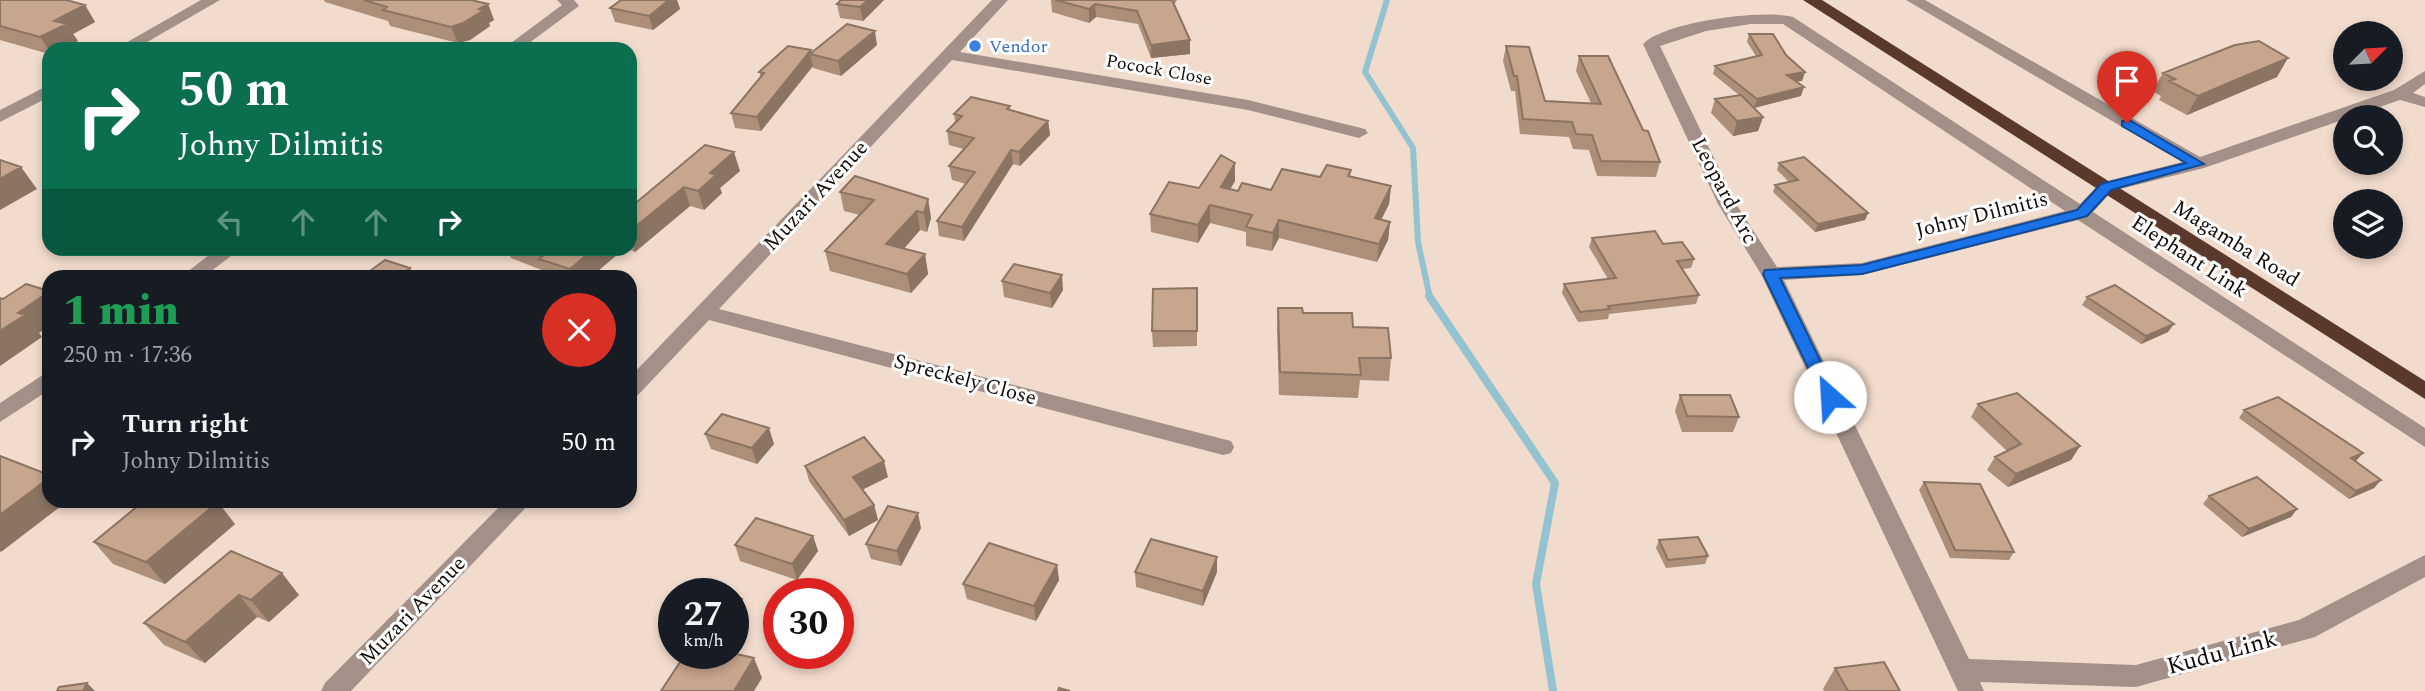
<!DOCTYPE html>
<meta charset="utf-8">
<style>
:root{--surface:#171b24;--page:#20242c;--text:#f1f3f6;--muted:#9ea1a6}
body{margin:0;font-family:Spectral,serif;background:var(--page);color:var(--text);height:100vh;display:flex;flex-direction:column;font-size:26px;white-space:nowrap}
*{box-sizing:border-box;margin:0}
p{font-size:23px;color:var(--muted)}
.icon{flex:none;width:38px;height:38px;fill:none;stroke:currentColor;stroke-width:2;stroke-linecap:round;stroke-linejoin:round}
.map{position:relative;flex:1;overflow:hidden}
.sheet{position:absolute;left:42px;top:270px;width:595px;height:238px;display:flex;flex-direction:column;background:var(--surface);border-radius:21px;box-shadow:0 4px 10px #0003}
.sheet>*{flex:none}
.banner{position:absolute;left:42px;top:42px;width:595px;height:214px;border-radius:21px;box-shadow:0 4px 10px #0003;background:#0b6e4f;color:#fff;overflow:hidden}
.needle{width:46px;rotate:66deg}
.controls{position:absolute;left:2333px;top:21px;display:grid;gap:14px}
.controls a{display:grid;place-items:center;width:70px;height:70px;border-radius:50%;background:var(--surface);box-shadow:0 4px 10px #0003;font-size:35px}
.speed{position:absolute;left:658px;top:578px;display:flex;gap:14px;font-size:35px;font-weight:700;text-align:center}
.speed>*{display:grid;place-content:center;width:91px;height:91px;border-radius:50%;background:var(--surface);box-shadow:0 4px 10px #0003;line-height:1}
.speed small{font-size:18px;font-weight:400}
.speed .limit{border:10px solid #d22;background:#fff;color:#111}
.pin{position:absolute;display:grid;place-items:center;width:60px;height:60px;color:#fff;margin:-72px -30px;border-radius:50% 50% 50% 0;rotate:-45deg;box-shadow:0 0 7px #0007}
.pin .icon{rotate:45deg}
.me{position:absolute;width:77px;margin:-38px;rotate:334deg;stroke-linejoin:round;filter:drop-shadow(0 0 5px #0008)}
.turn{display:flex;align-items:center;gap:24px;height:147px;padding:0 21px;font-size:32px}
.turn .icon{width:91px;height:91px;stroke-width:2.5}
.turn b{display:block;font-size:49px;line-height:60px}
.lanes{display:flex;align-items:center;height:66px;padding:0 21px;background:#0003;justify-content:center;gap:35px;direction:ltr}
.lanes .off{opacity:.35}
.round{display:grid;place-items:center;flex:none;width:74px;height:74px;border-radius:37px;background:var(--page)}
.headline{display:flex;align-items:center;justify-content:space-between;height:119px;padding:0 21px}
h1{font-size:42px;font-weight:800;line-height:52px;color:#1e9e55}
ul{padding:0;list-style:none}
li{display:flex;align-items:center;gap:21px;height:105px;padding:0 21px}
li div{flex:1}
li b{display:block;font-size:26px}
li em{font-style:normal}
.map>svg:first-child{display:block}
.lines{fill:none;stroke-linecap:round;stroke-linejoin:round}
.stream-far1{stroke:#93c2d0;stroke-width:6}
.stream{stroke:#93c2d0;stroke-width:8}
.minor{fill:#a29089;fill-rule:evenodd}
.highway{fill:#5a382b;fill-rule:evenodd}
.wall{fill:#ac8e79}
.shaded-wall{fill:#8c7463}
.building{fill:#c8a58d;stroke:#8c7463;stroke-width:2}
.route{fill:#1a73e8;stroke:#114b97;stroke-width:2}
.shop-dot{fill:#3f7fe0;stroke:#fff;stroke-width:2.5}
.labels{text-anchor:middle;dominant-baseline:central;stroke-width:6;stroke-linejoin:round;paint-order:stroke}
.far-shop-label{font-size:18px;fill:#366cbe;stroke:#fff;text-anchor:start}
.far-street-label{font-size:18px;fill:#120b07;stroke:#fff}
.street-label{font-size:21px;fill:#120b07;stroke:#fff}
.near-street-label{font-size:24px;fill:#120b07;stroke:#fff}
</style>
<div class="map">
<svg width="2425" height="691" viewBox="0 0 2425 691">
<rect width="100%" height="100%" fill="#f1dbcc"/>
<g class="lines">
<path class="stream-far1" d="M1387,0l-22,72 48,76 5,94 12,56"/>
<path class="stream" d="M1429,296l126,187 -19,101 17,107"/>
<path class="minor" d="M201,0h19l-85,49h-20z
M557,0h17l5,6 -58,43h-18l59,-44z
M992,0h16l-48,52 288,48 117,29 3,4 -9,5 -111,-28 -296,-50 -233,249 504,130 8,2 3,6 -3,6 -8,2 -514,-135 -71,75 -8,3v-21z
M1906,0h19l275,157 194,-67 31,-19v13l-12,9 12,4v10l-25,-7 -196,68 -92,23 -19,21 332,216v19l-347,-227 -216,55 -78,5 185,379 167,6 163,-45 126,-65v22l-110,60 -179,50 -156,-5 4,9h-26l-197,-417 -43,-70 -75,-160c21,-22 120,-35 150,-27l287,187 20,-21 82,-21zM1751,24h32l282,187 -203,52 -85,4 -41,-63 -76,-158 46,-15z
M49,85v12l-49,25v-12z
M218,248h23l-36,28h-23z
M49,371v19l-49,32v-19z
M506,500h27l-182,191h-30l4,-8z"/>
<path class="highway" d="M1803,0h19l603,381v18z"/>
</g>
<path class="wall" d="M0,0l85,5 10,17 -22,12 5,7 -29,8v5l-49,-14z
M324,0h147l17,4 6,16 -5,3 1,3 -20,14 -12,3 -68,-17 -2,-5 -63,-19z
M621,0h56l3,9 -27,21 -38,-8 -5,-14z
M841,0h43l-21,21 -23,-3 -3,-14z
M1051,0h126l-3,5 16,49 -39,4 -13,-34 -42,-7 -7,6 -37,-11z
M1749,34l37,21 19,17 -3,9h-6l5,15 -47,12 9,9 -5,14 -25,5 -22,-23 4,-14 24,-4 -26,-21 2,-8 41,-10 -9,-14z
M877,45l-36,31 -28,-8v-2l-52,65 -26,-3 -4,-15 30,-36 -2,-5 53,-19z
M1506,46l39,55 46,2 -15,-32 3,-15 64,74 17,32 -4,15 -59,-1 -8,-26 -16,-1 -4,-12 -49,-3 -5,-43h-4l-8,-30z
M2163,73l114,4 -90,38 -28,-15 2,-4 -9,-5z
M1010,106v4l38,11 2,14 -30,31 -7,-2 -49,77 -25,-5 -2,-15 29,-37 -14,-4 -3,-14 15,-17 -15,-4 -2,-14 8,-9 -1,-8z
M705,145l35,26 -20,17 2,5 -18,17 -14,-4 -55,46 -9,-4h4v-42l1,1z
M1235,163v18l-5,8 8,2 33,-1 80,-20 -1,7 41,9 -2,18 -8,16 9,2 -2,18 -11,22 -98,-24 -7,13 -26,-5v-14l-36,-9 -12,20 -47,-11 -1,-18 49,-26z
M1779,163l89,50 -3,7 -50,12 -42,-40 2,-7 14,-3 -12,-12z
M840,192l88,7 3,19 -4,14 -7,-2 -16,19 21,5 3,20 -17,19 -81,-22 -5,-20 35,-36 -16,-4z
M1592,238l71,6 31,15 -3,9 -9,1 17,26 -3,9 -87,10 -1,5 -30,3 -16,-29 2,-9 44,-5 -19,-32z
M507,248h118l-33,28h-45l-3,-5 -33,-13z
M1002,281l61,9 -11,18 -48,-11z
M1197,288v58l-44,1 -1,-16z
M2087,297l81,35 -27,12 -59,-39z
M1278,308l25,5 50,14 38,31 -2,23 -29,-1 -2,18 -79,-3 -2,-65z
M1680,395l59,22 -6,15h-51l-7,-21z
M1978,404l102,42 -9,14 -63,27 -21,-17 8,-13 12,-6 -36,-34z
M2244,410l119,43 -8,9 26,18 -7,8 -25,11 -110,-81z
M705,434l69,10 -17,20 -46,-15z
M805,466l83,11 -25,12 11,16 4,15 -29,16 -40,-55z
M1924,482l90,70 -5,8 -59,-2 -31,-68z
M2209,496l88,13 -6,8 -49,20 -39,-33z
M235,524l-70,60 -52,-20 -19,-22z
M921,528l-20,38 -30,-7 -5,-15z
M813,536l5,15 -21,29 -57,-19 -5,-16z
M1659,540l49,16 -3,8 -39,4 -10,-20z
M231,551l68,44 -30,27 -12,-5 -52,46 -41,-18 -20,-22z
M1217,557v15l-14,34 -67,-19 -1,-15z
M1057,565l2,15 -23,41 -69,-22 -4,-15z
M1835,668l65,23h-76l-1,-2z"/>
<path class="shaded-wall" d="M669,0h8l3,9 -27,21 -4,-14z
M868,0h16l-21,21 -3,-14z
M488,4l6,16 -5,3 1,3 -20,14 -12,3 -7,-16z
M1095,4l1,13 -7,6v-14z
M85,5l10,17 -22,12 5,7 -16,8h-13v1l-9,-13 14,-16z
M875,31l2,14 -36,31 -3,-15z
M1190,40v14l-39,4v-13z
M811,50l1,5 -2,-1 3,12 -52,65 -4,-14z
M2288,58l-11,19 -90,38 11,-19z
M1805,72l-3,9 -18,2 3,-8z
M1804,87l-3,9 -47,12 3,-9z
M1763,117l-5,14 -25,5 4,-15z
M1048,121l2,14 -30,31 -1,-14z
M1011,150l2,14 -49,77 -2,-14z
M734,152l6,19 -20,17 2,5 -18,17 -6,-19 12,-18z
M1235,163v18l-14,24v-18z
M21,167l16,22 -37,21v-31z
M1391,186l-2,18 -16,32 2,-18z
M684,187l6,19 -55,46 -5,-15v-6z
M928,199l3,19 -4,14 -3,-19z
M1210,205v18l-12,20v-18z
M917,211l3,19 -29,33 -5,-19z
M1868,213l-3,7 -50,12 3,-8z
M1279,220v18l-7,13 1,-18z
M1390,222l-2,18 -11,22 2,-18z
M595,248h30l-33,28h-19l-3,-7z
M925,254l3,20 -17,19 -4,-19z
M410,268l4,8h-15z
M1062,275l1,15 -11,18 -2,-15z
M49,292v34l-10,7 3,4 -42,29v-35l18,-18z
M2174,324l-6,8 -27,12 5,-8z
M769,428l5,16 -17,20 -5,-16z
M2080,446l-9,14 -63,27 8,-13z
M2363,453l-7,8 -12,5 7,-8z
M884,461l4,16 -30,15 -5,-15z
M49,478v22h20l-68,52 -1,-1v-36z
M2381,480l-7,8 -25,11 7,-8z
M218,502l17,22 -70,60 -19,-22z
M874,505l4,15 -29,16 -5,-16z
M2297,509l-6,8 -49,20 7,-8z
M918,513l3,15 -20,38 -4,-15z
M813,536l5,15 -21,29 -5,-16z
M1217,557v15l-14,34v-15z
M1057,565l2,15 -23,41 -2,-15z
M282,573l17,22 -30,27 -18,-22z
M239,595l18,22 -52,46 -20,-21z
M742,599l3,8 -12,15v-12z
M754,658l8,20 -8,13h-20z
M87,683l8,8h-12z"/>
<path class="building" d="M0,0h66l19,5 -31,16 13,3 -27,13 -40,-11z
M364,0h107l17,4 -9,5 5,1 -21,13 -12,4 -68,-17 4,-3z
M621,0h48l-20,16 -39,-8z
M841,0h27l-8,7 -23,-3z
M1055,0h117l18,40 -39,5 -14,-34 -42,-7 -6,5z
M847,24l28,7 -37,30 -28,-7z
M1749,34h24l13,21 19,17 -18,3 17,12 -47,12 -42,-33 47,-11z
M2259,41l29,17 -90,38 -29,-15 6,-2 -12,-6 72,-28z
M251,43l19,6h-29z
M788,46l23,4 -54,67 -26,-4 33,-40 -5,-1z
M1506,46l23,1 16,54 56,3 -22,-48h29l35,74 5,1 12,31 -59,-1 -9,-26 -16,-1 -4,-12 -49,-3 -6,-43h-3z
M1741,95l22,22 -26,4 -22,-22z
M971,97l39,9 -3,3 41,12 -29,31 -8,-2 -49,77 -25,-6 38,-49 -26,-6 25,-28 -27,-7 15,-15 -8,-2z
M705,145l29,7 -24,21 6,2 -18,16 -14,-4 -54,44v-25l1,1z
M1221,155l14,8 -14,24 17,4 4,-8 29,7 11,-21 38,8 7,-12 24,5 -3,6 43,10 -16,32 15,4 -11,22 -100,-24 -6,13 -27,-6 6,-12 -42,-10 -12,20 -48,-11 19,-32 30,6z
M1804,157l64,56 -50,11 -43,-39 23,-5 -19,-17z
M0,160l21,7 -21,12z
M855,176l73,23 -4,14 -7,-2 -31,33 39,10 -18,20 -82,-23 49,-51 -34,-8z
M1655,231l8,13 19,-2 12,17 -17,2 22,34 -91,11 2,3 -30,3 -16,-28 52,-6 -24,-40z
M528,248h67l-25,21 -31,-10 5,-4z
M385,260l25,8 -11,8h-36z
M1014,264l48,11 -12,18 -48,-12z
M26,284l23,7v1l-31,21 7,2 -25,16v-33l3,1z
M2115,285l59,39 -28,12 -59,-39z
M1197,288v43h-45l1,-42z
M1278,308h24l1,5h49l1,14 35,1 3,30h-32l2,17 -81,-3z
M2017,393l63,53 -64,28 -21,-17 26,-13 -43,-40z
M1680,395h50l9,22 -52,-1z
M2278,397l85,56 -12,5 30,22 -25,11 -112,-81z
M722,414l47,14 -17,20 -47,-14z
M864,437l20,24 -31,16 21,28 -30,15 -39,-54z
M0,456l49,19v3l-49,37z
M2257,477l40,32 -48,20 -40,-33z
M1924,482l56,2 34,68 -59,-2z
M145,500h69l4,2 -72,60 -52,-20z
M888,506l30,7 -21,38 -31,-7z
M756,518l57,18 -21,28 -57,-19z
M1698,537l10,19 -40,4 -9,-20z
M1151,539l66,18 -14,34 -68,-19z
M989,543l68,22 -23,41 -71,-22z
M231,551l51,22 -31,27 -12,-5 -54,47 -41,-19z
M711,587l17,6h-22z
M733,595l9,4 -9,11z
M686,653h46l22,5 -20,33h-73z
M1884,662l16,29h-52l-13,-23z
M87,683l-4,8h-26l2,-4z
M1059,688l11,3h-12z"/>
<path class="route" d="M2122,121h9l73,43 -93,26 -24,26 -225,58 -82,4 58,119 -8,6 -6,-2 -61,-127 2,-4 97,-5 215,-55 24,-26 85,-21 -64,-37z"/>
<circle class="shop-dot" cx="975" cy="46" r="7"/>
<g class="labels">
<g class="far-shop-label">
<text x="989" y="46">Vendor</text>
</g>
<g class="far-street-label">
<text transform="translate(1159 70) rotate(10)">Pocock Close</text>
</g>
<g class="street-label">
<text transform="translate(1724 191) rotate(62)">Leopard Arc</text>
<text transform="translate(816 196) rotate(-47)">Muzari Avenue</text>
<text transform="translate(1982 215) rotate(-14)">Johny Dilmitis</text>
<text transform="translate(2236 244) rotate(32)">Magamba Road</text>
<text transform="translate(2189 257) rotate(33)">Elephant Link</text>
<text transform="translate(965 380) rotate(15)">Spreckely Close</text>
<text transform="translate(413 611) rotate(-46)">Muzari Avenue</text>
</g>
<g class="near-street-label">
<text transform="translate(2222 653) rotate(-15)">Kudu Link</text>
</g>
</g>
</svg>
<div class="controls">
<a><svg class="needle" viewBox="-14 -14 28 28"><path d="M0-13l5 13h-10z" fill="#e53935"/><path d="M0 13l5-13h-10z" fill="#9ea1a6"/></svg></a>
<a><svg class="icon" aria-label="search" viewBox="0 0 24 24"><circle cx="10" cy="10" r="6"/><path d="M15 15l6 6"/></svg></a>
<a><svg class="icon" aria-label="layers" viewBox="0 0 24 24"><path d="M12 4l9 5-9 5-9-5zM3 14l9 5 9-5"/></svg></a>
</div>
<div class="speed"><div>27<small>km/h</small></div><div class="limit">30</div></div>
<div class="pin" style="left:2127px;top:123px;background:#d93025"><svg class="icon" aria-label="arrive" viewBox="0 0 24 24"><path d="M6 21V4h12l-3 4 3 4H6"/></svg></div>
<svg class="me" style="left:1830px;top:397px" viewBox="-20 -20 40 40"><circle r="19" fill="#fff"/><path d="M0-13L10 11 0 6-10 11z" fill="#1a73e8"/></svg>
<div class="banner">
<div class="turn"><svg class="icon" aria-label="right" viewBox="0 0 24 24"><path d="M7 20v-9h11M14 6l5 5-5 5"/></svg><div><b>50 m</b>Johny Dilmitis</div></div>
<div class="lanes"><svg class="icon off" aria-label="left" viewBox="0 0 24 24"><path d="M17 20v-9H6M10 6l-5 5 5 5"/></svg><svg class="icon off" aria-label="ahead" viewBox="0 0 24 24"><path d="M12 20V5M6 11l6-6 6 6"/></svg><svg class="icon off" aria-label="ahead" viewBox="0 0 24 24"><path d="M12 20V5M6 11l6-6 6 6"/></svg><svg class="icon" aria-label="right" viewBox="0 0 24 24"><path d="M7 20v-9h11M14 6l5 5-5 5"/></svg></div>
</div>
<section class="sheet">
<div class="headline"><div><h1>1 min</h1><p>250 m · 17:36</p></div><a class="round" style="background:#d93025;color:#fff"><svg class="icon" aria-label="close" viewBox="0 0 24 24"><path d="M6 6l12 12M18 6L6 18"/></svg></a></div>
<ul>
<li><svg class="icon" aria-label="right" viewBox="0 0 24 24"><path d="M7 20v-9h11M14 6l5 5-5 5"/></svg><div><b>Turn right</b><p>Johny Dilmitis</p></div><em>50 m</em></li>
</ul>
</section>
</div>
